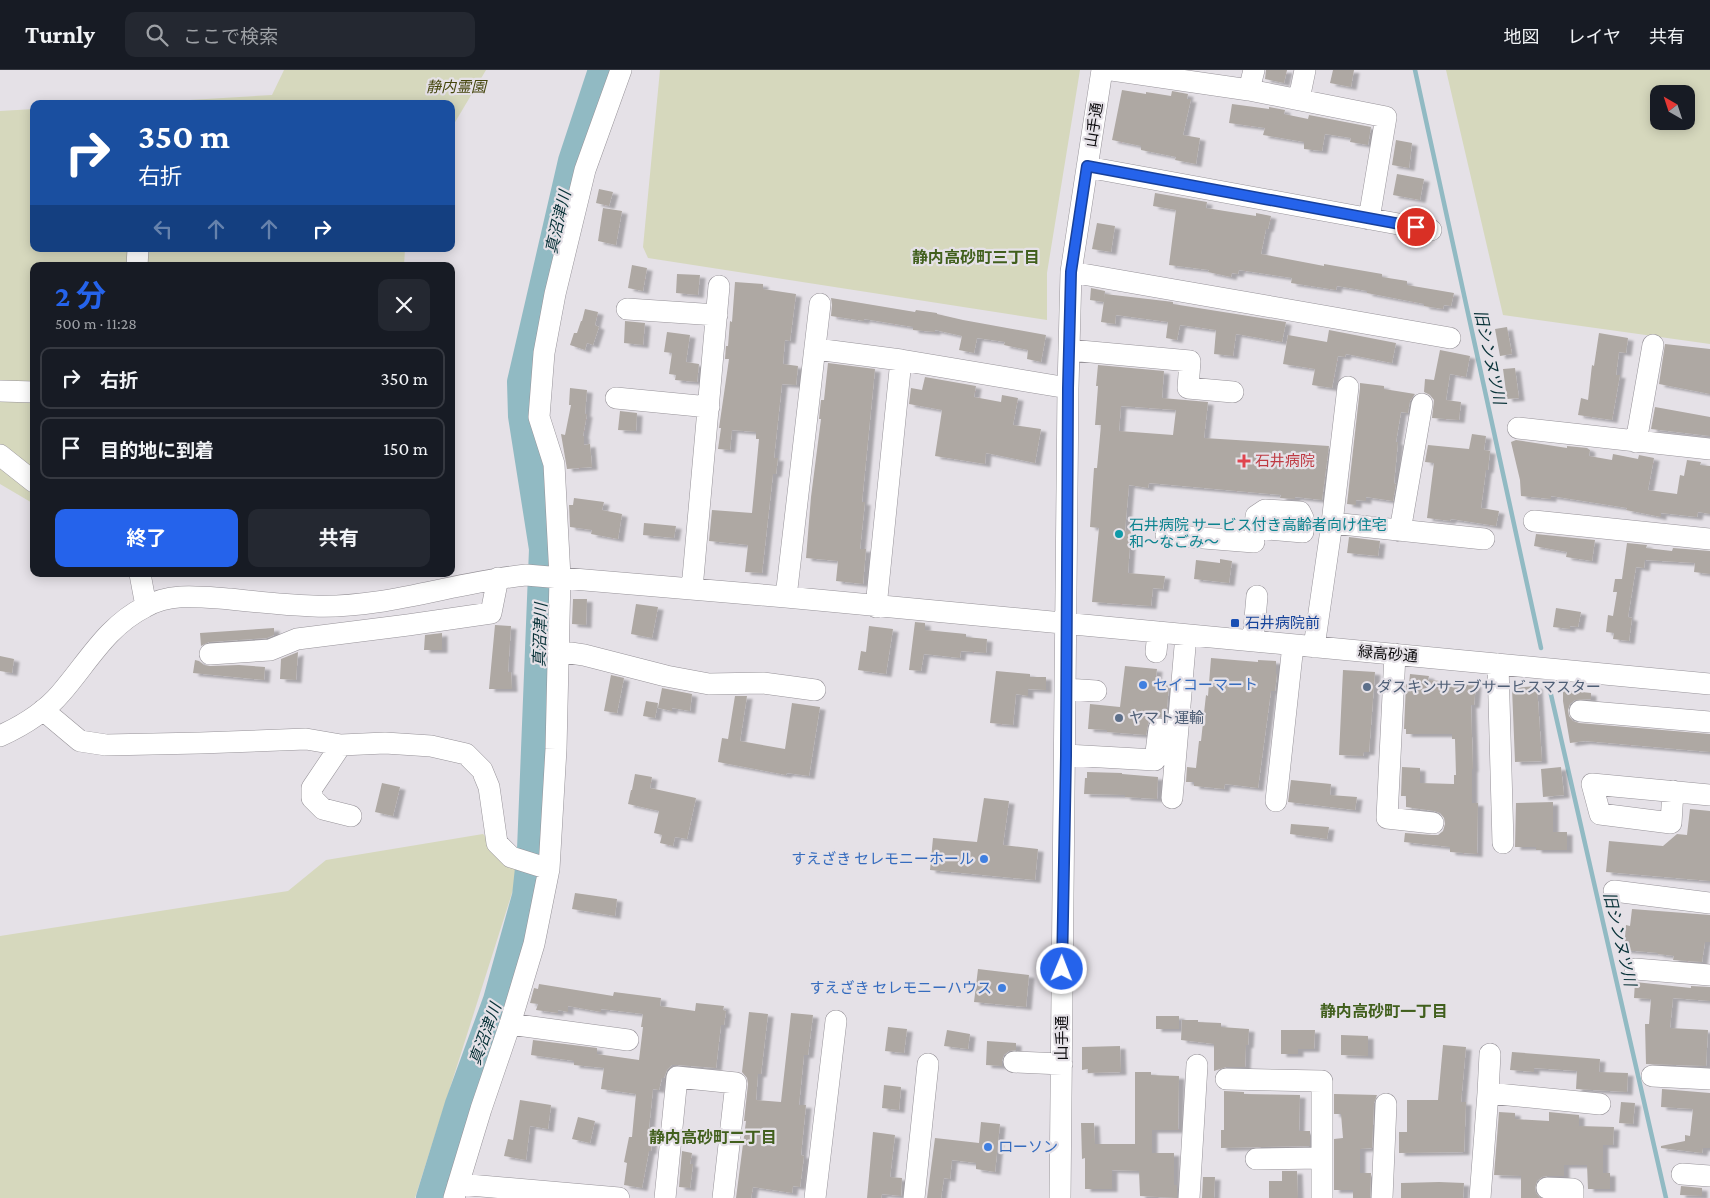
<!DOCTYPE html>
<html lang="ja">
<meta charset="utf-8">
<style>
:root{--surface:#171b24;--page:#242831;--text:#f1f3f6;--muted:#9ea1a6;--line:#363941;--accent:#2563eb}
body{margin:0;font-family:"Crimson Pro","Noto Sans JP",serif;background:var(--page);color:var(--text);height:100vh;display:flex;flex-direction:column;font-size:19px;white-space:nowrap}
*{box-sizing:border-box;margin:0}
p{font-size:16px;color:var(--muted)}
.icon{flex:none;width:28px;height:28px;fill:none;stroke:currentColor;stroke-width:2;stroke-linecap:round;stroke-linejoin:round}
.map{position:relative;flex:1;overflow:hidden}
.drawer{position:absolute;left:30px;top:192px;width:425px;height:315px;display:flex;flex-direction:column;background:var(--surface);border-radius:10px;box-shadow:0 2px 12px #0003}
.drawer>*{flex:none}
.hud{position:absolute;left:30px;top:30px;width:425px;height:152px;border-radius:10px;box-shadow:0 2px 12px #0003;background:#1a4fa0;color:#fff;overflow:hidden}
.needle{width:32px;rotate:321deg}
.buttons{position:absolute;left:1650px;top:15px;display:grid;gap:10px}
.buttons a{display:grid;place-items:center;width:45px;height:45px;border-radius:10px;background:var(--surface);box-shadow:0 2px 12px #0003;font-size:25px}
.pin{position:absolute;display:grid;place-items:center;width:42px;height:42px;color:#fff;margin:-21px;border:2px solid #fff;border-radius:50%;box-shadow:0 1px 5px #0007}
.me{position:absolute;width:55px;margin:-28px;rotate:1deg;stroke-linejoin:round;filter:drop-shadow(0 0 4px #0008)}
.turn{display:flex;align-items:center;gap:18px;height:105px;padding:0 25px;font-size:22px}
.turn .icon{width:65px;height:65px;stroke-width:2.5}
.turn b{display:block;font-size:35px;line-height:42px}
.lanes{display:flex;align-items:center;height:48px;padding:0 25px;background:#0003;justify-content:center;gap:25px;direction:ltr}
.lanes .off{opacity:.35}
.round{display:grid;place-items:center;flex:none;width:52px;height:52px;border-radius:10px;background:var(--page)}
.headline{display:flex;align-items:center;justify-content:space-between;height:85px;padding:0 25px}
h1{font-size:30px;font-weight:700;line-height:38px;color:var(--accent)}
.cta{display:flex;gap:10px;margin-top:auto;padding:10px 25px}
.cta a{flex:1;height:58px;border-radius:10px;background:var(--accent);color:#fff;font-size:20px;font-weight:700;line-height:58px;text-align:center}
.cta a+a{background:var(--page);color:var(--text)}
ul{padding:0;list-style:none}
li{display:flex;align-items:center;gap:15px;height:62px;margin:0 10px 8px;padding:0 15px;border:2px solid var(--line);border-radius:10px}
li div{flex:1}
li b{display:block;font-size:19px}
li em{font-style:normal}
header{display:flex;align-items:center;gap:30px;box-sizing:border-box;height:70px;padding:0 25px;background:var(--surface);border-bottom:1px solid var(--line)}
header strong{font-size:24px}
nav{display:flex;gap:28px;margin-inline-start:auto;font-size:18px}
.search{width:350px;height:45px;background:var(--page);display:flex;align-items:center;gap:12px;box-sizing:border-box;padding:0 18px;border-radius:10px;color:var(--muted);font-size:19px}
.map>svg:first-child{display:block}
.green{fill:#d6d8bd;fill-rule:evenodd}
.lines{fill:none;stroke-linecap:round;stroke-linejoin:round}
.stream{stroke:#91bac3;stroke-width:4.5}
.river{stroke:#91bac3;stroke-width:28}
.building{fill:#aea8a3;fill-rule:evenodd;filter:url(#shadow)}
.minor-casing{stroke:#979399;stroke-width:22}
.minor{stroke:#fff;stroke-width:21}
.route-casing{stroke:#184099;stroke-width:12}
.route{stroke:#2563eb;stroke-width:9}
.health-dot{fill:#e0444e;stroke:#e5e1e7;stroke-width:2}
.culture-dot{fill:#0f9aa8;stroke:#e5e1e7;stroke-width:2}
.transit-dot{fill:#1a4fb4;stroke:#e5e1e7;stroke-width:2}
.shop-dot{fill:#3f7fe0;stroke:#e5e1e7;stroke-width:2}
.service-dot{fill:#5c6f8a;stroke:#e5e1e7;stroke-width:2}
.labels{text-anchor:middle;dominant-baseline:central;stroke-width:4.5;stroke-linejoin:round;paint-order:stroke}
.park-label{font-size:15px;font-style:italic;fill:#44450c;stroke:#e5e1e7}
.street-label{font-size:15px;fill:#0d0c0e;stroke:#e5e1e7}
.health-label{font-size:15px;fill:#be3a42;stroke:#e5e1e7;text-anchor:start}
.culture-label{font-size:15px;fill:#0d838f;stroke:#e5e1e7;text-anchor:start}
.transit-label{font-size:15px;fill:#164399;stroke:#e5e1e7;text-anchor:start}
.shop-label{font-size:15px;fill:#366cbe;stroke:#e5e1e7;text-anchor:start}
.service-label{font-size:15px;fill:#4e5e75;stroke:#e5e1e7;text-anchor:start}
.water-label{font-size:16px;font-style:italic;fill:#073137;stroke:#e5e1e7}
.neighbourhood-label{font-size:16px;font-weight:bold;fill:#415f1d;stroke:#e5e1e7}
</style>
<header>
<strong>Turnly</strong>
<div class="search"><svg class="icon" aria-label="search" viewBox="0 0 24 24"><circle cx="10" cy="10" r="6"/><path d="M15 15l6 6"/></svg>ここで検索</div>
<nav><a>地図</a><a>レイヤ</a><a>共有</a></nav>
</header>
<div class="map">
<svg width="1710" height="1128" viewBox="0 0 1710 1128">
<defs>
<filter id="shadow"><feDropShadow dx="5.5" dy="3" stdDeviation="1" flood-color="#0004"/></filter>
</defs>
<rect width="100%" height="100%" fill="#e5e1e7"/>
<path class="green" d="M284,0h202l-35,59v-25h-327l148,-9z
M660,0h420l-33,203v47l-399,-62 -5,-11z
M1446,0h264v274l-207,-29zM1659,24h27v27h-27z
M34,39v140h371l-1,17h-370v238l-34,-20v-373z
M483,764l36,37 -104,327h-415v-262l288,-45 38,-31z"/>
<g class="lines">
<path class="stream" d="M1415,0l126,578
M1549,616l117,512"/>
<path class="river" d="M430,1128l29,-94 38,-104 29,-104 5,-46 12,-301 -21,-133 -1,-34 51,-221 30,-91"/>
</g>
<path class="building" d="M1266,0h21l-3,13 -19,-4z
M1333,0h21l-3,17 -21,-4z
M1122,20l24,4v-2l25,4 1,-5 16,3 -1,5h4l-8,36 17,3 -4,26 -21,-4 1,-3 -35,-7v-4l-29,-6z
M1232,34l37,5v-2l16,3 -1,4 24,5 1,-4 62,12 -3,18 -18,-3 1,-4 -26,-4 -3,17 -18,-2v-7l-41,-7 2,-7 -36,-5z
M1396,70l16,3 -3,25 -17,-3z
M1397,104l27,5 -4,21 -27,-5z
M599,119l14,3 -4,14 -13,-3z
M1155,123l52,9 -1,6 50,8v-3l15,3 -3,13h-2l-5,25 63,12v-2l58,10v3l25,4v4l47,8 -3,13 -7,-1 -1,4 -19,-3v-2l-57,-11v-2l-30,-5 -1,4 -45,-7 1,-5 -53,-8 -1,4 -6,-1 -1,4 -23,-5 1,-2 -40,-5 7,-55 -23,-4z
M603,138l19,3 -6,34 -18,-4z
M1097,153l18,3 -4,26 -19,-3z
M632,195l15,3 -4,23 -15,-3z
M677,204l23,1 -2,20 -22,-2z
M735,212l28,2v5l33,5 -6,47 -5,-1 -2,24 15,2 -2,19 -14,-1 -8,74h4l-2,16h-3l-11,99 -17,-1 3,-27 -39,-4 3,-31 40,3 3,-31 4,-43h-3v-7l-24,-2 -2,20 -12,-1 3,-21h-2l10,-69h-4l1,-13h2l2,-25 2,1z
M1091,218l14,3 -1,11 -14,-2z
M1105,224l60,7 8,1v2l113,18 -4,20 -46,-8 -3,22 -19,-2 2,-24 -36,-5 -3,15 -11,-2 2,-16 -52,-7 -1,9 -14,-2z
M831,228l84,14 1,-2 21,3v1l26,6 83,15 -5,27 -14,-3 1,-9 -24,-5 1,-3 -28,-4 -3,15 -15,-3 3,-14 -27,-6v2l-22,-2v-3l-49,-8v2l-33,-5 1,-11z
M585,239l13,3 -3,13 4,2 -6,18 -6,-2 -2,7 -15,-5 4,-12h3l4,-12h1z
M625,251l20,2 -2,22 -19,-2z
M1507,257l5,27 -12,2 -5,-27z
M1329,260l67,13 -4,20 -46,-9 -1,3 -7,-1 -6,32 -20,-3 3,-16 -32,-5 5,-29 39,7z
M667,262l23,3 -4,27 13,2 -2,18 -22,-2 1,-5 -7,-1 3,-21 -8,-1z
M1599,263l29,5 -2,15 -7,-1 -3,23h4l-8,45 -34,-5 3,-17 7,2 4,-35 2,1z
M1665,274l45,5v45l-51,-10z
M1440,280l30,6 -4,21 -16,-3 -4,26 15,2 -2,18 -27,-2 2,-18 -4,-5 -6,-3 1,-13 9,1z
M828,293l47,6 -13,133h3l-5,47h6l-3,35 -27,-3 2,-20 -32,-3 5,-61 10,-78h-2l2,-19h3z
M1098,295l66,6 -2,27 46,4 -4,36 125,8 -7,54 -27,-3v2l-15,-1 1,-3 -132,-12 -1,5 -19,-3 -4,46h6l-3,42 37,3 -2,13 -10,-1 -2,18 -59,-4 7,-74 -9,-1 4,-59h3l4,-43h-6l3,-39h-2zM1121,336l55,4 -3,25 -54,-4z
M1515,298l4,30 -12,1 -4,-30z
M925,307l51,9 -2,11 27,5 1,-7 16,3 -5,27 28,4 -6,34 -49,-10 -1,11 -50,-8 7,-46 -33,-6 2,-16 11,2z
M1360,313l24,3v3l31,5 -5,7 -2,12 -7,-1 -5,30h2l-4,41 2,1 -3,17 -27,-4v4l-10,-1v5l-9,-1 13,-116z
M570,318l17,2 -2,24h2l-4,22h1v9l6,-1 2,23 -25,2 -6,-35 4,1 6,-30h-2z
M1655,337l55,10v19l-59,-7z
M620,341l17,2 -1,18 -18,-1z
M1472,364l14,2 -2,14 6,1 -2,19h-2l-5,38 18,3 -3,15 -45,-7 -1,2 -23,-3 7,-55 -9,-1 3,-17 41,4z
M1516,370l51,8v-2l20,2 3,2 -1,6 23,4 1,-6 25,5 1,-4 15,3 -6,32 29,4 3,-19 4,1 3,-16 14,2 -1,3 10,1v48l-12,-2 -1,5 -36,-4v4l-35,-7 1,-2 -76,-12v3l-30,-3 -1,-16 -9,-38z
M574,428l30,4 -2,8 20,4 -4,25 -27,-5 1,-4 -22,-3 -1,-22h4z
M644,453l32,3 -2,12 -31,-3z
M1536,464l59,6 -3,21 -26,-4 1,-5 -33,-6z
M1349,467l31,4 -2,15 -31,-3z
M1627,473l20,2 -1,3 26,3 1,-3 37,3v23l-16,-2 1,-9 -50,-3 -1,8 -8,-1 -8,50 4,1 -3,23 -16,-2 1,-6 -8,-1 2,-17 5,1 4,-24h-4l2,-13h7z
M1220,489l12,2 -3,22 -35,-4 2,-19 24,3z
M573,529h14l-1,26 -14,-1z
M636,534l22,3 -6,31 -21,-4z
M1556,538l25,4 -3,15 -8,-1v3l-17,-2z
M915,552l10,1v7l41,4v3l21,2 -1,14 -25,-2 -1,7 -36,-4 -3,17 -12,-1z
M495,555l16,1 -3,46h3l1,17h-23z
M869,556l24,3 -7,45 -28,-4 3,-19 5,1z
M274,558v7l-7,3 -58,4 -8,4 -1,-13z
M442,563v17h-18l1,-15z
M298,582l-2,28 -16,-1 1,-20z
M0,586l14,3 -2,14 -12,-2z
M1211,588l47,4v-2l18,1v13h1l-2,17h-4l-13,97 -33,-4 -1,5 -30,-3v-4h-8l1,-15 9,1 3,-27h2l4,-37 1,-9 2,1z
M195,590l4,1 5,4 6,1 29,-1 26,2 -1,13 -71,-7z
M1125,596l32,3 -2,15 14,1 -3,34 -6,-2 -11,3 -3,15 -39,-3v-2l-19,-1 2,-25 30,3z
M1343,600l32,2 -6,80h-5l-1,4 -24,-1z
M996,601l34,3v3h16v13l-18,-1v7l-12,-2 -3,31 -23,-2z
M1410,604l19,2 -1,4 13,1v1l35,2 -2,21h-3l2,64h-1v34h6l-1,51 -27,-2v-5l-46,-5 1,-9 27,2h6l5,-4 2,-7 -1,-6 -4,-5 -6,-2 -28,-4v-11h-5l1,-29 18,1v15l34,1v-9h2l-1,-36h-3v-5h-46v-5h-2l2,-45h3z
M611,605l13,3 -7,35 -13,-2z
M1537,616l5,75 -27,1 -3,-74z
M662,618l30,6 -2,17 -18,-3v3l-14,-3z
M1563,620l28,3v6l-16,1 -5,4 -2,6 1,6 4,5 6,2 131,11v18l-125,-11 -15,2 -7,-42z
M735,626h12l-7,45 45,8 7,-46 28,4 -11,69 -22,-3 -1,2 -68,-13 4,-24 6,1z
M646,631l12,2 -3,15 -12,-2z
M1561,697l3,28 -21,2 -2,-28z
M1087,702l35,1v1l36,3 -1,22 -32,-2v-2l-41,-1 1,-16h2z
M635,704l17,3 -2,11 46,10 -9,41 -12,-2 -2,9 -13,-3 2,-8 -8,-2 5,-22 -31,-7 3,-14h1z
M1291,710l40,4 -1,11 27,2 -2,13 -67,-8z
M382,713l18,4 -7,29 -18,-4z
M984,728l25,3 -6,44 35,4 -3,31 -105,-10 3,-32 44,4z
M1553,732v30h14v18h-31v-3h-21l1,-44z
M1690,739l20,2v70l-104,-9 3,-31 54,5 14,-12 10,1z
M1291,754l38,3 -2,12 -37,-5z
M575,823l42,6 -2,17 -43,-7z
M1632,839l78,6v27h-5l-3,20 -29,-2 1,-4 -16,-2v-1l-34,-3 2,-25 4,1z
M978,899l51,6 -3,32 -52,-5z
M1635,912l56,6v-2l19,1v14l-37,-3 -3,30 38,2 -2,36 -60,-2 -1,-40h4l2,-25 -17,-1z
M539,914l74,12 1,-4 47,6 -1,8 35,5 1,-8 28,3 -1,4 3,1 -2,14h-3l-5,43 -38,-3h-6l-5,5 -3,8h-2l-3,12 -6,-1 -4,39h4l-2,23h-2l-7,37 -18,-3 3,-22 -3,-1 5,-25h3l4,-43 -35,-5 3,-21 -30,-3v-4l-43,-6 2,-15 64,8v6l42,6 4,-33h-2l2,-13 -42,-5v3l-33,-6v6l-10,-2v3l-22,-3 2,-6 -8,-1 4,-15 4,1z
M749,942l19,2 -7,60h-3l-2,26 25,2 10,-89 22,2 -5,40h-4l-5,50h7l-5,50 3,1 -4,31 -7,-1 -1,7 -39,-6 -2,11h-15l10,-77h-2l4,-37 -1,-6 -5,-6z
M1156,946h23v13h-23z
M1182,950h16v2l23,1v4l28,2 -1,16h-2l-1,22h-19l-12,4v-27l-33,-4z
M888,957l19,2 -3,24 -19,-2z
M947,960l23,4 -2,15 -24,-3z
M1281,960h34l-1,19h-16v5h-17z
M1341,965l27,1v20l-27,-1z
M987,971l29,2v7l-7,1 -5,4 -2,6v5l-16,-1z
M1443,975l23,2 -5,55h5l-2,50 -65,1v-21h8v-32h31z
M1120,976l1,26 -33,1v-4l-6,1v-23z
M1512,982l88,7 -1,13 29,1 -1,19 -51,-3 1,-18 -43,-3v4l-24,-2z
M1135,1002h16v3l28,1 -1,54h-26v23h22v32h3v13l-37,-2 -1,-25 -27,-1v19h-27v-31l-3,1 -1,-36h13l1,21h40z
M884,1015l17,2 -2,23 -17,-2z
M1662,1019l48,4v55h-7l-1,5 -41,-5v-2l24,-5v-6l5,1 3,-27 -32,-2z
M1224,1021l20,1v2l56,1 -1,36h11v15l-89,2v-18h3z
M1334,1024l43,1 -3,8 -2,45 -12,1v24h11l-1,25h-17v-8h-19v-51l9,-1 -2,-24h-7z
M520,1030l31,5 -3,24 -18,-3 -4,34 -22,-4 4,-17 5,1z
M1621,1032l14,1 -2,21 -14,-1z
M1499,1042l16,1v6l34,2v-9l30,3v11l35,1 -1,18h-10v28h7v16h-22l-1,-24h-23v11h-17l-5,1 -5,4 -2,7 1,5 4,5h-19v-22l-27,-1z
M578,1047l17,4 -5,22 -18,-4z
M981,1052l19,2 -5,48 -19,-3v-6l-24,-3 -2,19 -6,-1 -3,20h-14l8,-60 44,5z
M873,1062l22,3 -5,42 12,1 -1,18 -19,-2 -1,4h-14z
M682,1081l10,2 -2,11h3l-3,24 -11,-1z
M1282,1101h15l1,27h-29v-17h13z
M1203,1107h12l-1,21h-12z
M1439,1112l25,1 -1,15h-62v-15z
M1681,1116l21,2v8l-22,-1z"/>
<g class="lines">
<g class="minor-casing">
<path id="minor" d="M1112,0l137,20 137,27 -17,102
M1249,20l5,-20
M1299,29l6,-29
M1087,97l344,63
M137,196l1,-17
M1071,202l379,66
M627,239l90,6
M816,279l85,11 -25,247
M1069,280l121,11 -2,27 45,4
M901,290l167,28
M0,321l34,1
M616,328l93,9
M1518,358l192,21
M1636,372l17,-97
M0,385l34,27
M1265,440l35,2 3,6v14l-48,-4 1,-12z
M1534,451l176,18
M1332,453l152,16
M1400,461l22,-127
M1166,465l88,7
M140,504l6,32
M692,519l27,-303
M786,527l34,-293
M1253,571l4,-45
M1314,577l18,-124 16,-136
M557,581l27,4 82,21 43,8 54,-1 52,7
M1156,582l2,-20
M210,584l60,-4 27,-11 111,-14 83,-12 7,-35
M1395,584l-8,164 46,5
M1498,594l5,179
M1066,619l30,2
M43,640l37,31 26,4 94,-2 106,-4 35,6 44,-2 46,3 35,8 16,16 7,17 8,56 14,14 38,12
M1580,641l130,11
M0,666c22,-10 45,-24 61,-43 27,-31 46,-67 84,-86 26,-15 56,-10 85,-8 27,3 55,6 83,7 72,3 142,-24 213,-31l260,22 924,87
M341,675l-29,43v10l11,11 28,7
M1066,685l89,5 4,-31
M1673,721l-2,32 -71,-9 -8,-30 118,11
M1172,728l14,-163
M1276,731l17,-156
M1614,821l96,12
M1635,899l75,6
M510,954l118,16
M1014,992l48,2
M1652,1006l58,3
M1226,1009l96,2v117
M1488,1023l2,-39
M1256,1089l66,-1
M1682,1104l28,2
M458,1114l161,14
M1547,1118l26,1v9
M454,1128l27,-89 29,-85 24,-80 15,-75 7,-120 4,-172 -6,-113 -15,-47 5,-64 11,-59 30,-124 36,-100
M665,1128l12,-121 59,6 -13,115
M815,1128l21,-177
M914,1128l14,-134
M1060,1128l8,-810 3,-116 31,-202
M1189,1128l8,-133
M1382,1128l4,-94
M1480,1128l8,-105 112,11"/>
</g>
<use href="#minor" class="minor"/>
</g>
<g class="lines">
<g class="route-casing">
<path id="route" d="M1062,899l4,-213 2,-368 3,-116 16,-106 329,61"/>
</g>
<use href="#route" class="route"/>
</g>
<path class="health-dot" d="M1241.5 383.5h5v5h5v5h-5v5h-5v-5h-5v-5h5z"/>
<circle class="culture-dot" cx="1119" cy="464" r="5"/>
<rect class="transit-dot" x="1230" y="548" width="10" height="10" rx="2.5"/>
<g class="shop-dot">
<circle cx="1143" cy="615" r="5"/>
<circle cx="984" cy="789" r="5"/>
<circle cx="1002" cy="918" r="5"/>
<circle cx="988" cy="1077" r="5"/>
</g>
<g class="service-dot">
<circle cx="1367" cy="617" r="5"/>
<circle cx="1119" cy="648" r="5"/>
</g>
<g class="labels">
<g class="park-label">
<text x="456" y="17">静内霊園</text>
</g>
<g class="street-label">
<text transform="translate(1094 55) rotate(-81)">山手通</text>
<text transform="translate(1388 584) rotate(5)">緑高砂通</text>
<text transform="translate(1062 968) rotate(-90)">山手通</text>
</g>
<g class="health-label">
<text x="1255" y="391">石井病院</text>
</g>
<g class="culture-label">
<text x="1129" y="455">石井病院 サービス付き高齢者向け住宅<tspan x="1129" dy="17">和～なごみ～</tspan></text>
</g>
<g class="transit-label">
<text x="1245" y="553">石井病院前</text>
</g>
<g class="shop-label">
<text x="1153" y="615">セイコーマート</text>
<text x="974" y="789" text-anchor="end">すえざき セレモニーホール</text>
<text x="992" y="918" text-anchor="end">すえざき セレモニーハウス</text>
<text x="998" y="1077">ローソン</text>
</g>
<g class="service-label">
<text x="1377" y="617">ダスキンサラブサービスマスター</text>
<text x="1129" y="648">ヤマト運輸</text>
</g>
<g class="water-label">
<text transform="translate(558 152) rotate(-77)">真沼津川</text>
<text transform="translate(1490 287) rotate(78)">旧シンヌツ川</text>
<text transform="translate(540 565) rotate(-88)">真沼津川</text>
<text transform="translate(1620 869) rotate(77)">旧シンヌツ川</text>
<text transform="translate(485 964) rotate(-70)">真沼津川</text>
</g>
<g class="neighbourhood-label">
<text x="976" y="187">静内高砂町三丁目</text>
<text x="1384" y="941">静内高砂町一丁目</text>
<text x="713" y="1067">静内高砂町二丁目</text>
</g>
</g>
</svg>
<div class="buttons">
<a><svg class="needle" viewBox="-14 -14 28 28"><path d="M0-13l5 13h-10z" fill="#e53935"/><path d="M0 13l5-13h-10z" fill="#9ea1a6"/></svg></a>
</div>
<div class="pin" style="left:1416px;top:157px;background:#d93025"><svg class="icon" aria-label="arrive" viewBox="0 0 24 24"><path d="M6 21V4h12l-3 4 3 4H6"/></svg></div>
<svg class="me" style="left:1062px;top:899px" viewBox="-20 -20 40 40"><circle r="17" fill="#2563eb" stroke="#fff" stroke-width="3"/><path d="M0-11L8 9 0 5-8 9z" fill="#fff"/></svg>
<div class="hud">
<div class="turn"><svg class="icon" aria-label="right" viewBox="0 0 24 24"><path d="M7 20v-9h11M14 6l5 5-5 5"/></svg><div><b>350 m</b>右折</div></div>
<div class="lanes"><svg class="icon off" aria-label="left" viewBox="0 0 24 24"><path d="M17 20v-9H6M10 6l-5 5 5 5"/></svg><svg class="icon off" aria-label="ahead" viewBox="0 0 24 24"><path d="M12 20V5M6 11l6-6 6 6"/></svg><svg class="icon off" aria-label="ahead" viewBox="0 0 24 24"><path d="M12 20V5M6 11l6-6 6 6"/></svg><svg class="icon" aria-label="right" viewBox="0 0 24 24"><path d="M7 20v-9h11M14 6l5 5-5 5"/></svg></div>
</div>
<section class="drawer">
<div class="headline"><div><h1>2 分</h1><p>500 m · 11:28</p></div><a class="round"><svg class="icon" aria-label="close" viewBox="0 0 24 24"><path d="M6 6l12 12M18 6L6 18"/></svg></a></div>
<ul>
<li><svg class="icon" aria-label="right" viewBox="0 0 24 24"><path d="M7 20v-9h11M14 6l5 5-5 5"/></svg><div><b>右折</b></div><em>350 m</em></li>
<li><svg class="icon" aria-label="arrive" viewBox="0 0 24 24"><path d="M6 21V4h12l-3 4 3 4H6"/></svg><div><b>目的地に到着</b></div><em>150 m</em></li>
</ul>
<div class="cta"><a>終了</a><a>共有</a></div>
</section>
</div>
